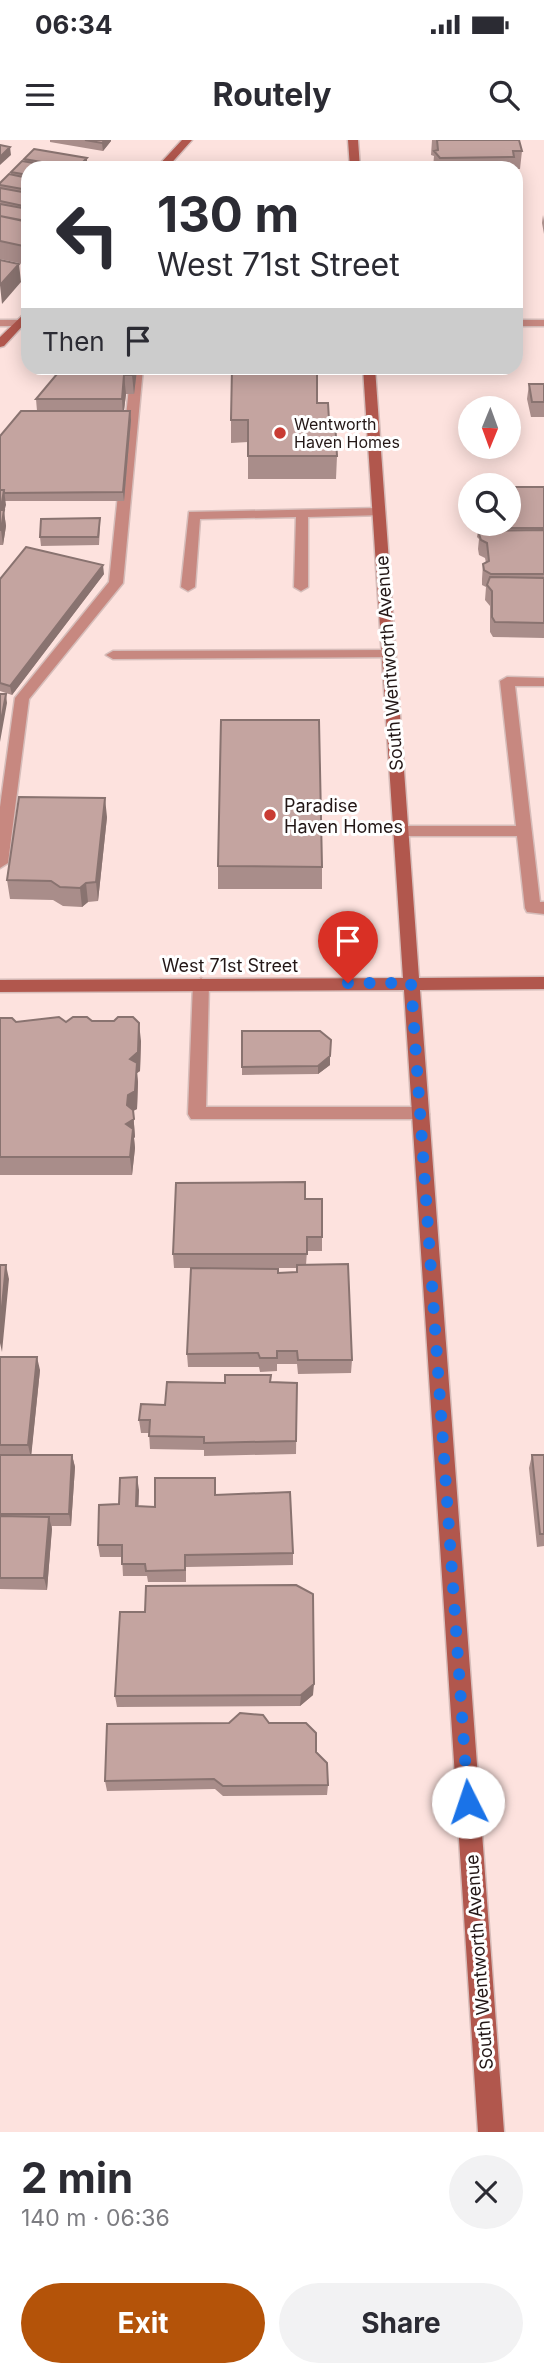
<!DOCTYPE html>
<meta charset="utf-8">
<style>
:root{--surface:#fff;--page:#f2f2f3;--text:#2b2b33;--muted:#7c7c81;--accent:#b45309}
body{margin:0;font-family:Inter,sans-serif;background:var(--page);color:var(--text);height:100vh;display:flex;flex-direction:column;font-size:26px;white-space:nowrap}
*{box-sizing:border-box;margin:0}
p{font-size:23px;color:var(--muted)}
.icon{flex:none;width:38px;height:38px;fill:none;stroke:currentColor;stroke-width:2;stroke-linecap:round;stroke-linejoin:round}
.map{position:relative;height:1992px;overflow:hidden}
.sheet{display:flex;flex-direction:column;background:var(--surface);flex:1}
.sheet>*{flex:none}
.guide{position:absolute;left:21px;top:21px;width:502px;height:214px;border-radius:21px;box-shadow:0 4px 18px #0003;background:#fff;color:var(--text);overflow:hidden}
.needle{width:46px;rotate:181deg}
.fabs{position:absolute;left:458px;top:256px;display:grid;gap:14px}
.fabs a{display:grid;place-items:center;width:63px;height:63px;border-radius:50%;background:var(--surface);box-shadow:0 4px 18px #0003;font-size:35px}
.pin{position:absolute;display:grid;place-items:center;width:60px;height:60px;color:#fff;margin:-72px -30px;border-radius:50% 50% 50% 0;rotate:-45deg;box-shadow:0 0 7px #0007}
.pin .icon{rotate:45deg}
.me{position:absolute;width:77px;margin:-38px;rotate:356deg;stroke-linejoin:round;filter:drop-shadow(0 0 5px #0008)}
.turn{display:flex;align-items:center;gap:24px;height:147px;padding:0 21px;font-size:32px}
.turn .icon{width:91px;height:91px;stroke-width:2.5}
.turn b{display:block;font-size:49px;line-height:60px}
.then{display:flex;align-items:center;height:66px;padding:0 21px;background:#0003;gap:14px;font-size:26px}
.round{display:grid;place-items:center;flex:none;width:74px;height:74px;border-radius:37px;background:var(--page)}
.overview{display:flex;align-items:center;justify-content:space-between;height:119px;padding:0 21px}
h1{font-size:42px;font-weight:700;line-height:52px}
.button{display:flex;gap:14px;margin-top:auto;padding:14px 21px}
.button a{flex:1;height:80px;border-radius:42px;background:var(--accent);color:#fff;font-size:28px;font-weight:700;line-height:80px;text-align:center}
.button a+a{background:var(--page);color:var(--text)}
.status{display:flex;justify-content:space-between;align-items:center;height:49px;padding:0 35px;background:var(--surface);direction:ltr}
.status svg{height:19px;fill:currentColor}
header{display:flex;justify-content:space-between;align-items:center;height:91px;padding:0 21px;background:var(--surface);font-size:32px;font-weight:700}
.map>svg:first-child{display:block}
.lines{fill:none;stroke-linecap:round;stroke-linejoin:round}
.lane-casing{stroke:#d6bdba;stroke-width:3}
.street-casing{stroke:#d6bdba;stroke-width:3}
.secondary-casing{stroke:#d6bdba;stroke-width:3}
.lane{fill:#c78880;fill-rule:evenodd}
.street{fill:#c78880;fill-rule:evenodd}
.secondary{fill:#b1574d;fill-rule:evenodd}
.wall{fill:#a98d8a;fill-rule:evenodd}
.shaded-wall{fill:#897370}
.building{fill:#c4a4a0;stroke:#897370;stroke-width:2}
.route{stroke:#1a73e8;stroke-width:12;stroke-dasharray:0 21.6}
.poi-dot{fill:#c93b33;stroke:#fff;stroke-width:2.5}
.labels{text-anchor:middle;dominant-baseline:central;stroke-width:6;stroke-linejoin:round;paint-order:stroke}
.far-poi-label{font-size:16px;fill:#231716;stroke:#fff;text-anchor:start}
.street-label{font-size:18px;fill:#231716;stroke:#fff}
.poi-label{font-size:18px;fill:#231716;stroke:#fff;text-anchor:start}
</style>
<div class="status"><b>06:34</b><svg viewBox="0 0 49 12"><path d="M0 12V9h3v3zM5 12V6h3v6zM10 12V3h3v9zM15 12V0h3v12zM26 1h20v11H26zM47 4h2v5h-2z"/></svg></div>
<header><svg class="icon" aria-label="menu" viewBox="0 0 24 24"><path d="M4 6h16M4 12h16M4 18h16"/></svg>Routely<svg class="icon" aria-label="search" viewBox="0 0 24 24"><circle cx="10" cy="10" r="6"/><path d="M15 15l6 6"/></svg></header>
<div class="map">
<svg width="544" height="1992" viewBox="0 0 544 1992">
<rect width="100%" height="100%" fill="#fde2de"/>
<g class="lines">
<g class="lane-casing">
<path id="lane" d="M131,228h12l-20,215 -94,116 -21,164 -8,5v-61l15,-109 94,-116z
M379,368l6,4 -1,3 -76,2v70l-7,4 -7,-4 2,-70 -96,2 -5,68 -7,4 -7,-4 8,-75z
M388,510l5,1v6l-280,2 -7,-4 7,-4z
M507,537l37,1v8h-29l25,216h4v12l-17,-2 -2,-4 -8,-72h-116l-8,-5 8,-5h115l-16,-145z
M201,838l8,6 -3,123h214l6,2 3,5 -3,5h-235l-3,-5 5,-130z"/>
</g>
<g class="street-casing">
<path id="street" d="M0,180h28v6h-28z
M516,180h28v6h-28z"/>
</g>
<g class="secondary-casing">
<path id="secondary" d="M182,0h10l-25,28h-11z
M348,0h10l2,28h-10z
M28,170v10l-24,26 -4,1v-10z
M363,228h12l44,610 125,-1v12l-124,1 84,1142h-26l-74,-1142 -404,2v-12l403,-2z"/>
</g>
<use href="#lane" class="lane"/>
<use href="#street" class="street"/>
<use href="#secondary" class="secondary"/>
</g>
<path class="wall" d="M50,0h61v1l-8,10 -53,-9z
M432,0h87l3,11 -2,18 -87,-1 1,-12 -3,-1z
M87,18v8l-1,2h-58v97l-28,-6v-76l11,-8v-3l14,-10 -1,-3z
M516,61l3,18 -2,14h-1z
M543,75l1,6v13l-2,-11z
M516,134l4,17 -1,8h-3z
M62,228h88v2h-13l-3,24h-8l-2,17 7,9 -7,81h-119l-1,11 2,14 -3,19h-3v-109l37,-25 -1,-12z
M529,244h15v33h-13l-4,-18z
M317,263l12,17 8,36 -1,23h-88v-37l-17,1v-23z
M544,347v151l-51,-1 -3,-5v-26l-5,-6 1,-13 -4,-2v-6l1,-15 3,-1 -1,-5 -6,-3 -1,-6 1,-10 -2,-2 2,-14h30z
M100,378v9l-1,18 -58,1 -1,-9z
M104,434l-92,121 -12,-4v-112z
M107,677l-9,84 -10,1 -6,5 -19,-1 -10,-6 -43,-1 -3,-19z
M218,726l104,1v22h-104z
M0,878l16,4 76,-1 49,20 -1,30 -3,2 1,9 -1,27 -4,2 2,26 -1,1 1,10 -3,27h-132z
M242,891l88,34 -12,9 -76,1z
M305,1059l17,38v14h-15l-1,14 46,95 -1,13 -53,1 -1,-10h-20v7l-17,1 -1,-5h-71l-1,-13 4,-86h-17l-1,-14zM197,1128h100v4l-19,1z
M0,1217l40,13 -9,85h41l3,12 -4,59h-19l-5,64 -47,-1z
M270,1242l27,1 -1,71 -92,2v-6l-54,-1 -1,-16h-8l-2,-13 26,-15 60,-22z
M532,1315h12v91l-7,1 -8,-79z
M139,1350l-1,16 17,1 61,-13 77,59v12l-107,2v15h-38l-1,-6h-24l-1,-19h-22l-2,-12 21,-41z
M313,1555l-13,11 -183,1 -2,-11z
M269,1583l47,29 12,33 -1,10 -104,1 -8,-7 -108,2 -2,-10z"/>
<path class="shaded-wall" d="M105,0h6v1l-8,10 -1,-8z
M10,7l1,8 -11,10v-8z
M87,18v8l-1,2h-9z
M19,124l2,18 -19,22 -2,-19z
M133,228h3l1,2 -3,24 -2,-19z
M124,235l2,19 -3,24 -1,-19z
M130,271l1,9 -7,81 -1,-9z
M4,350l2,15 -2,7 2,14 -3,19 -2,-15 2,-8 -2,-14z
M103,425l1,9 -92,121 -2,-9z
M6,554l1,9 -7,39v-16z
M105,658l2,19 -9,84 -2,-19z
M86,743l2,19 -6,5 -2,-19z
M139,883l2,18 -1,30 -3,2 1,9 -1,27 -4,2 2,26 -1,1 1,10 -3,27 -6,-51 4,-65z
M330,916v9l-12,9v-8z
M6,1125l3,14 -7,73 -2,-9v-16z
M37,1217l3,13 -9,88 -3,-13z
M72,1315l3,12 -4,59 -2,-12z
M137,1337l2,13 -1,28 -2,-12z
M49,1377l3,12 -5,61 -3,-12z
M314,1544l-1,11 -13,11 1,-11z"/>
<path class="building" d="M85,0h20l-3,3z
M437,0h82l3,11h-9l1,6 -74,1 -6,-7 4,-1z
M0,5l10,2 -10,10z
M34,9l53,9 -10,10 -53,-9z
M22,21l41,7h-35v7l-17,-3z
M441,25h47v3h-46z
M9,34l19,4v12l-28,-5v-2z
M0,48l28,5v14l-28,-6z
M516,61l3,18h-3z
M0,64l28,5v9l-2,3 -26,-5z
M0,76l28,6v25l-28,-6z
M0,120l19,4 -19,21z
M516,134h1l3,17h-4z
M62,228h71l-1,7h-8l-2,24h-86z
M232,228h85v35h11l1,17h6l2,36h-89v-36h-17z
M529,244h15v18h-12z
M21,271h109l-7,81 -119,1v-3h-4v-54z
M509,347h35v41h-60l-4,-5h29z
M0,350h4l-3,18h-1z
M0,370h4l-3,20h-1z
M100,378l-2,19h-58l1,-18z
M544,390v44h-53l-7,-4 -1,-6 6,-3 -2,-18 -6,-3 -2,-6 6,-3z
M26,407l77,18 -93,121 -10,-3v-104z
M490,437l54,1v45l-49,-1 -3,-5v-26l-5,-6z
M0,554h6l-6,32z
M221,580h98l3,147 -104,-1z
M19,657l86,1 -9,84 -10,1 -6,5 -20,-1 -9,-6 -44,-1z
M59,877l7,5 7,-5h14l5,4h22l4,-4h15l6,6 -1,29 -8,7 7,4 -2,28 -7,4 -1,10 6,5 1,9 -8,5 7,5 -3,28h-130v-139h12l4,4z
M242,891h78l11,9 -1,16 -12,10 -76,1z
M305,1042v17h17v38h-15v17h-134l3,-71z
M348,1124l4,96h-54l-1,-9h-20v7h-17l-2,-5 -71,1 4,-86 87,1v4l19,-1v-7z
M0,1125h6l-6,62z
M0,1217h37l-9,88h-28z
M225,1235h46l-1,7 27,1 -1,58 -92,2v-6l-55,-1 1,-16h-11l2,-16 24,1 2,-23 58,1z
M0,1315h72l-3,59h-69z
M532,1315h12v79h-4z
M137,1337l-1,29 19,1v-29h60v17l75,-3 3,61 -108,2v15l-39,1 -1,-7h-23v-19h-24l1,-40 20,-1 1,-26z
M0,1376l49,1 -5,61h-44z
M296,1445l17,9 1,90 -13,11 -186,1 5,-84h25l1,-26z
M240,1573l23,2 6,8h37l10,10v19l11,11 1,22 -105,1 -9,-7 -109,2 2,-57 122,-1z"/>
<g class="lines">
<path class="route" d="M348,843h63l57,819"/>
</g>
<g class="poi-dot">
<circle cx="280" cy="293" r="7"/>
<circle cx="270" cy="675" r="7"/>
</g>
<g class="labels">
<g class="far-poi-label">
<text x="294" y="284">Wentworth<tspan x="294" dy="18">Haven Homes</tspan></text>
</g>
<g class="street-label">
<text transform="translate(389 523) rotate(-94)">South Wentworth Avenue</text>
<text x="230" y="825">West 71st Street</text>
<text transform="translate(479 1822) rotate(-94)">South Wentworth Avenue</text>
</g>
<g class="poi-label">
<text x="284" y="665">Paradise<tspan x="284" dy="21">Haven Homes</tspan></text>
</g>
</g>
</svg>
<div class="fabs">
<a><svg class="needle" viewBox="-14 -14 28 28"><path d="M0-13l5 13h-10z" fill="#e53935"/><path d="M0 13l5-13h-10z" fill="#7c7c81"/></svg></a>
<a><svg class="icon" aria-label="search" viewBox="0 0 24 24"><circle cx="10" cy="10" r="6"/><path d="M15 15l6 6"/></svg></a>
</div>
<div class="pin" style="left:348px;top:843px;background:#d93025"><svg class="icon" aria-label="arrive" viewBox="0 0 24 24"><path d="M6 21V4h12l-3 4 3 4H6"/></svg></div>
<svg class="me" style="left:468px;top:1662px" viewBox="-20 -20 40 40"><circle r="19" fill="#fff"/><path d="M0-13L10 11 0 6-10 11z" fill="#1a73e8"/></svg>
<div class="guide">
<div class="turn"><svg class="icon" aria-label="left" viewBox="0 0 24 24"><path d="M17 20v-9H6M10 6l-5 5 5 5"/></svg><div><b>130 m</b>West 71st Street</div></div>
<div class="then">Then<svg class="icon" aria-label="arrive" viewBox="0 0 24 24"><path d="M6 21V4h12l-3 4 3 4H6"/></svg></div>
</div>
</div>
<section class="sheet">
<div class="overview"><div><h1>2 min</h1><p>140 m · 06:36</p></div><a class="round"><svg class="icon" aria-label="close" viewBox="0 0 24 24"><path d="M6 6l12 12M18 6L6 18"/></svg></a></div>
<div class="button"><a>Exit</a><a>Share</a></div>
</section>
